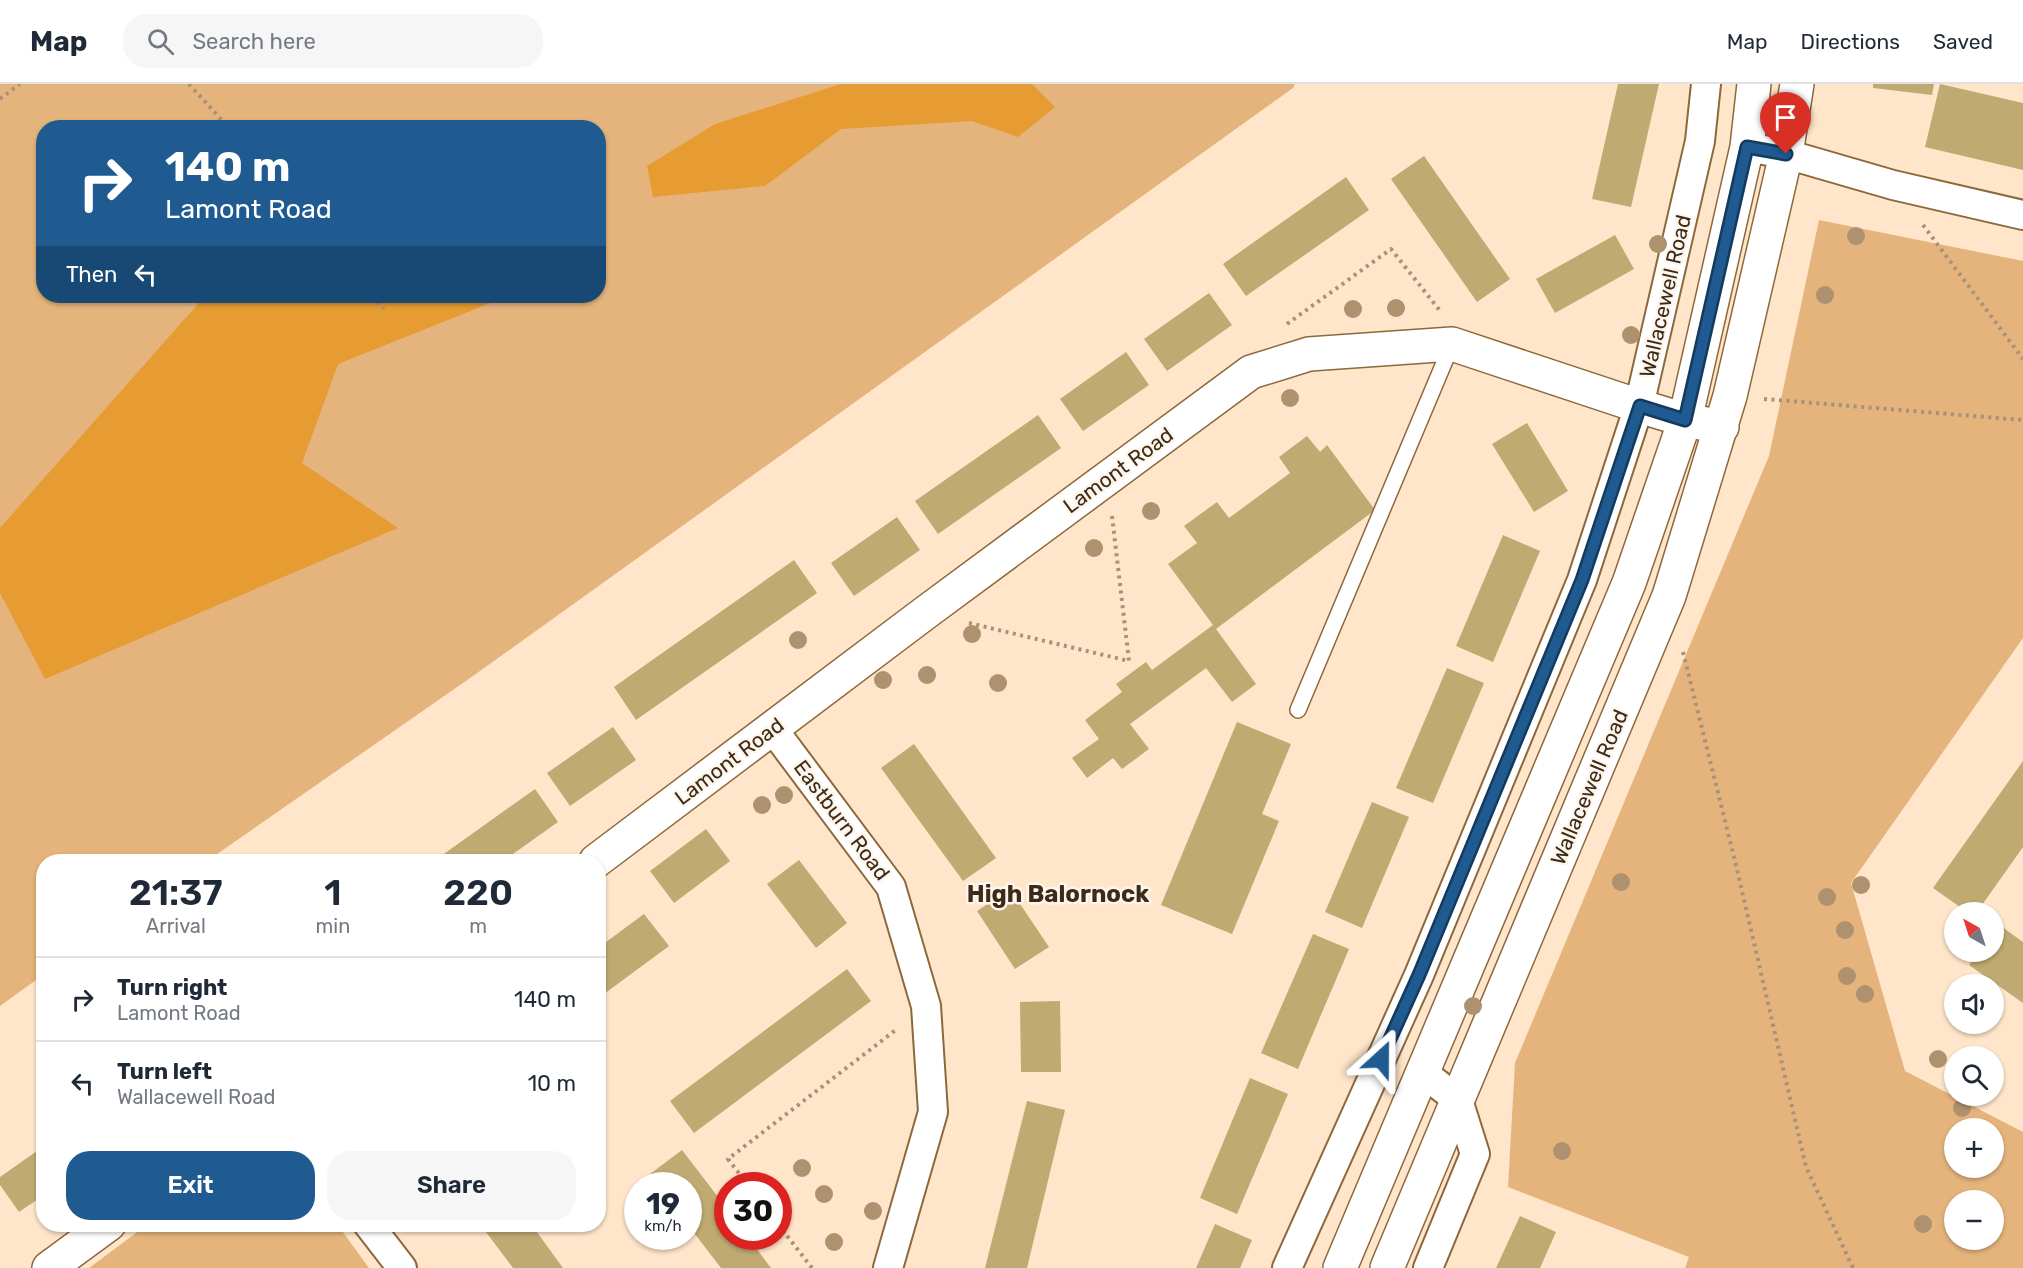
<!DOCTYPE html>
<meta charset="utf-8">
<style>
:root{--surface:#fff;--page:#f6f6f7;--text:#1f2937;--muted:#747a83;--line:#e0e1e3;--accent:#1f5a91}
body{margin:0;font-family:Rubik,sans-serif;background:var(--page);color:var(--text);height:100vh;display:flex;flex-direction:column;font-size:22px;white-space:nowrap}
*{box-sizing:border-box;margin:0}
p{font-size:20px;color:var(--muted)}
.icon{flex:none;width:33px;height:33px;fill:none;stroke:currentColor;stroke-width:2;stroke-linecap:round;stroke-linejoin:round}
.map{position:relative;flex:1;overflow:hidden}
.drawer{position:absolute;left:36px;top:770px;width:570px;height:378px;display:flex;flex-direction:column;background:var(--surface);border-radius:24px;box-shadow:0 2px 4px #0004}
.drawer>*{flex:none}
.guide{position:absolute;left:36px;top:36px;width:570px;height:183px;border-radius:24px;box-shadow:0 2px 4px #0004;background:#1f5a91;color:#fff;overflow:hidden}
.needle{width:39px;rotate:321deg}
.controls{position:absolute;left:1944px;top:818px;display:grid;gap:12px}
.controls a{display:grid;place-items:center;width:60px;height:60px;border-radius:50%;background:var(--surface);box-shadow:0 2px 4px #0004;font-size:30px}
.speed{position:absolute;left:624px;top:1088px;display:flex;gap:12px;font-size:30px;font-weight:700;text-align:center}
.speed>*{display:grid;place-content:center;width:78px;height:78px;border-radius:50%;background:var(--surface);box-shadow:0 2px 4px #0004;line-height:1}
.speed small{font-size:15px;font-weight:400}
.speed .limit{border:9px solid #d22;background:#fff;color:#111}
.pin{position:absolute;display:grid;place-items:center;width:51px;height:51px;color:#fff;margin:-62px -26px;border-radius:50% 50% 50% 0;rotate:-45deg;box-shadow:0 0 6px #0007}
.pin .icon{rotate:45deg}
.me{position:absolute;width:66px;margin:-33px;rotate:24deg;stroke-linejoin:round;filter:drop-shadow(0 0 4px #0008)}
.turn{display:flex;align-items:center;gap:21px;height:126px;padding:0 30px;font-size:27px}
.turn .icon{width:78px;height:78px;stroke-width:2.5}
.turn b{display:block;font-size:42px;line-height:51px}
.then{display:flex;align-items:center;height:57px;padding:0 30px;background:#0003;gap:12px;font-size:22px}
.eta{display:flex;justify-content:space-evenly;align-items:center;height:102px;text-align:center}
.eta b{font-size:36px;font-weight:600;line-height:42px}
.cta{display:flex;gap:12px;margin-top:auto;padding:12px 30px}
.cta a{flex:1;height:69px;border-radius:24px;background:var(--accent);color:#fff;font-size:24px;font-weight:600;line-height:69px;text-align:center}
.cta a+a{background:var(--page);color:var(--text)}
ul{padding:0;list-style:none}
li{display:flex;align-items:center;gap:18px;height:84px;padding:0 30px;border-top:2px solid var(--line)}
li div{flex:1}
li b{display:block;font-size:22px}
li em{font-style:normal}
header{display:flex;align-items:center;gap:36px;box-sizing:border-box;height:84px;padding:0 30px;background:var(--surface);border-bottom:2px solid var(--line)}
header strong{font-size:28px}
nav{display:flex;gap:33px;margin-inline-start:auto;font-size:21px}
.search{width:420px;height:54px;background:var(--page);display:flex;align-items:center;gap:15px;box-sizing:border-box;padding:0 21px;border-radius:24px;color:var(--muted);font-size:22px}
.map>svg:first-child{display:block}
.green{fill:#e5b47c;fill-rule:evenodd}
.forest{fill:#e69b33}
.building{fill:#bfaa72}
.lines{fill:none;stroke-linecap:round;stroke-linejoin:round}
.service-casing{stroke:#8d683b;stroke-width:18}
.minor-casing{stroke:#8d683b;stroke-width:32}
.tertiary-casing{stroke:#8d683b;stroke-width:36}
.path{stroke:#a69179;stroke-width:4;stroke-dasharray:3 4.5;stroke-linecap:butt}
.service{stroke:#fff;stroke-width:15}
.minor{stroke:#fff;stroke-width:28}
.tertiary{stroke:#fff;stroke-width:33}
.tree{fill:#ae916f}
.route-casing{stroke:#143a5e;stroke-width:15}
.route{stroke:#1f5a91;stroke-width:10}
.labels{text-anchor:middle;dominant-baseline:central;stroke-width:5;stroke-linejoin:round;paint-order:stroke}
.street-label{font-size:21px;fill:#3c2b18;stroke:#fef6ec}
.quarter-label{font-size:24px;font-weight:bold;fill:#3c2b18;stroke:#fef6ec}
</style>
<header>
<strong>Map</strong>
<div class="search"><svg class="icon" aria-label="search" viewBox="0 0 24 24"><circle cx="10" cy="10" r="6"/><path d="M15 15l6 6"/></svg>Search here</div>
<nav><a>Map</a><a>Directions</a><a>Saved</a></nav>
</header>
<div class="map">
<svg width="2023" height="1184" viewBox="0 0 2023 1184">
<rect width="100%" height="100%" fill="#ffe5c9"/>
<path class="green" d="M0,0h1295l-2,4 -820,588 -266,185h-163l-1,114 -43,31zM44,44h554v168h-554z
M1819,136l204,41v377l-172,245 54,188 118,61v136h-338l4,-11 -181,-70 7,-124 254,-607zM1954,1044h40v39h-40zM1954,1116h40v39h-40z
M148,1140h189l32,44h-280z"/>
<path class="forest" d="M841,0h191l23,23 -37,30 -46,-16 -131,8 -76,57 -112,11 -6,-31 68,-42z
M205,212h303l-170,68 -36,99 96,65 -353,151 -45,-86v-65z"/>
<path class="building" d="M1618,0h41l-28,123 -39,-8z
M1873,0h61l-2,11 -59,-7z
M1940,0l83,19v67l-98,-23z
M1424,72l86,123 -33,23 -86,-123z
M1346,93l23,33 -123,86 -23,-32z
M1615,151l19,34 -79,44 -19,-34z
M1209,209l23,32 -65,46 -23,-32z
M1126,268l23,33 -66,46 -23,-32z
M1038,331l23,33 -123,86 -23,-33z
M1527,339l41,68 -34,21 -42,-68z
M1307,352l13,16 7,-7 48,65 -159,119 40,55 -24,18 -26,-34 -76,56 19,25 -27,20 -9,-11 -26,20 -15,-20 27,-19 -14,-19 37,-28 -6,-8 30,-22 6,8 61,-45 -45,-61 29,-21 -13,-17 33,-24 12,16 61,-45 -11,-16z
M897,433l23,33 -66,46 -23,-33z
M1503,451l37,16 -47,111 -37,-16z
M794,476l23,33 -181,127 -22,-33z
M1447,584l37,15 -51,120 -37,-15z
M1237,638l54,22 -29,70 17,7 -47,113 -71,-29z
M613,643l23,33 -66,46 -23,-33z
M914,660l82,114 -33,23 -82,-113z
M2023,677v86l-46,65h-10l-34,-24z
M535,705l23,33 -55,39h-69z
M1372,718l37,15 -47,111 -37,-16z
M706,745l24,32 -56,42 -24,-32z
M799,776l48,63 -31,25 -49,-64z
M1010,805l39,58 -34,22 -38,-58z
M644,830l25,32 -65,48 -6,-8v-38z
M1998,840l25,18v61l-54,-38 10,-14h15v-21z
M1313,850l36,15 -51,120 -37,-16z
M847,885l24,32 -177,132 -24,-32z
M1060,917l1,71h-40l-1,-70z
M1250,994l38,16 -51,120 -37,-16z
M1027,1017l38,9 -38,158h-42z
M44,1062v49l-25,17 -19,-27v-8z
M682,1066l46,60v26h19l24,32h-50l-33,-43v-40h-30l-8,-11z
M1520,1132l36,16 -16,36h-44z
M480,1140h51l32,44h-50z
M1215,1140l37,16 -12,28h-44z"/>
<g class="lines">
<g class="service-casing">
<path id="service" d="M1298,626l154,-366"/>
</g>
<g class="minor-casing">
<path id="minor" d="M1747,63l39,7 107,31 130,30
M772,644l119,159 35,119 7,106 -45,156
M1422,988l36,28 17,54 -47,114
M368,1140l34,44
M1287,1184l132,-293 163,-395 57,-174 61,-265 6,-57"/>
</g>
<g class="tertiary-casing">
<path id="tertiary" d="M596,777l329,-248 326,-241 58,-18 143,-10 187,62 46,14 37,7
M49,1184l60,-44
M1340,1184l289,-685 56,-163 62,-273 7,-63
M1387,1184l282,-672 61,-200 56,-242 11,-70"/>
</g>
<path class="path" d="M189,0l40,44
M0,15l20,-15
M1923,141l100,134
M373,212l11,13
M1287,240l104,-75 50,63
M1764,315l259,21
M969,539l160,38 -17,-145
M1683,568l52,209 71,306 47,101
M748,1101l-20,-26 169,-130
M778,1140l34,44"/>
<use href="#service" class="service"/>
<use href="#minor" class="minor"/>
<use href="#tertiary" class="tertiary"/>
</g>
<g class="tree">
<circle cx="1856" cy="152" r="9"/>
<circle cx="1658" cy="160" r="9"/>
<circle cx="1825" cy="211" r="9"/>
<circle cx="1396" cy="224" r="9"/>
<circle cx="1353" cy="225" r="9"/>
<circle cx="1631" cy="251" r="9"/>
<circle cx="1290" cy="314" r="9"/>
<circle cx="1151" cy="427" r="9"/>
<circle cx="1094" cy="464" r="9"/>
<circle cx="972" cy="550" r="9"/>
<circle cx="798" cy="556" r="9"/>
<circle cx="927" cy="591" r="9"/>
<circle cx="883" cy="596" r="9"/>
<circle cx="998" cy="599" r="9"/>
<circle cx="784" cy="711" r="9"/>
<circle cx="762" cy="721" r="9"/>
<circle cx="1621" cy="798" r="9"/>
<circle cx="1861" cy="801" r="9"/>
<circle cx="1827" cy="813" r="9"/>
<circle cx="1845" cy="846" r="9"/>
<circle cx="1847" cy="892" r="9"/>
<circle cx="1865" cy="910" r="9"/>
<circle cx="1473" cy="922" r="9"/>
<circle cx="1938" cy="975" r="9"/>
<circle cx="1962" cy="1024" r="9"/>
<circle cx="1562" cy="1067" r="9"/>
<circle cx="802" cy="1084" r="9"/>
<circle cx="824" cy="1110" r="9"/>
<circle cx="873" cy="1127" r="9"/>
<circle cx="1923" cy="1140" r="9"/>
<circle cx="834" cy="1158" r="9"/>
</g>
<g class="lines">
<g class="route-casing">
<path id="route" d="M1381,975l38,-84 163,-395 58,-174 45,14 62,-273 39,7"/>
</g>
<use href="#route" class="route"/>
</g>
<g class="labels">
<g class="street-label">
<text transform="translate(1665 212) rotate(-77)">Wallacewell Road</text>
<text transform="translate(1118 386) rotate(-36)">Lamont Road</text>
<text transform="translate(729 677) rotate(-37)">Lamont Road</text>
<text transform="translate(1589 703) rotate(-67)">Wallacewell Road</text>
<text transform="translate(842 736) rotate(53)">Eastburn Road</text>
</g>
<g class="quarter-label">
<text x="1058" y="810">High Balornock</text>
</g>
</g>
</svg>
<div class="controls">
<a><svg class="needle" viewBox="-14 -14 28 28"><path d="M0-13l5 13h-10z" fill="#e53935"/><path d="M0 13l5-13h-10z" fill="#747a83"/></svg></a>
<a><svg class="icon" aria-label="sound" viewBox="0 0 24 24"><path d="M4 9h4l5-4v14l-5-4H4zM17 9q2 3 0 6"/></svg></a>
<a><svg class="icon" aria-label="search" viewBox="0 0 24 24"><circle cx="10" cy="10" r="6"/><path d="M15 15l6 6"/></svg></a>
<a>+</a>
<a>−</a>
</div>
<div class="speed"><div>19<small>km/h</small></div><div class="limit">30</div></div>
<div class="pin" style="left:1786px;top:70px;background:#d93025"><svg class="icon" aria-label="arrive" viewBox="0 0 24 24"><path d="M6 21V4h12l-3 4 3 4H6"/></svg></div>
<svg class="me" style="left:1381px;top:975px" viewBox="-20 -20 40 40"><path d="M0-17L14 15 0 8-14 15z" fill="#1f5a91" stroke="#fff" stroke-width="4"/></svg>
<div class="guide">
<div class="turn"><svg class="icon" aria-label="right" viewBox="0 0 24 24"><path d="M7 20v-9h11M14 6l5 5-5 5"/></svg><div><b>140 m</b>Lamont Road</div></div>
<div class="then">Then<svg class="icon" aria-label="left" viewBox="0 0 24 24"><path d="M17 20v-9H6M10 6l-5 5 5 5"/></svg></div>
</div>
<section class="drawer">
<div class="eta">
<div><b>21:37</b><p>Arrival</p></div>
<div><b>1</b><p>min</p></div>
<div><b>220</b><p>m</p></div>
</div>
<ul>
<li><svg class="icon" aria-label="right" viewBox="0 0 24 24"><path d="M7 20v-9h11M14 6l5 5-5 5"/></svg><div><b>Turn right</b><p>Lamont Road</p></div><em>140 m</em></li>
<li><svg class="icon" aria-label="left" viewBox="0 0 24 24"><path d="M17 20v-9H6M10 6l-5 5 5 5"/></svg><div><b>Turn left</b><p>Wallacewell Road</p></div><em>10 m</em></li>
</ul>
<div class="cta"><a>Exit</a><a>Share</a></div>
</section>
</div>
